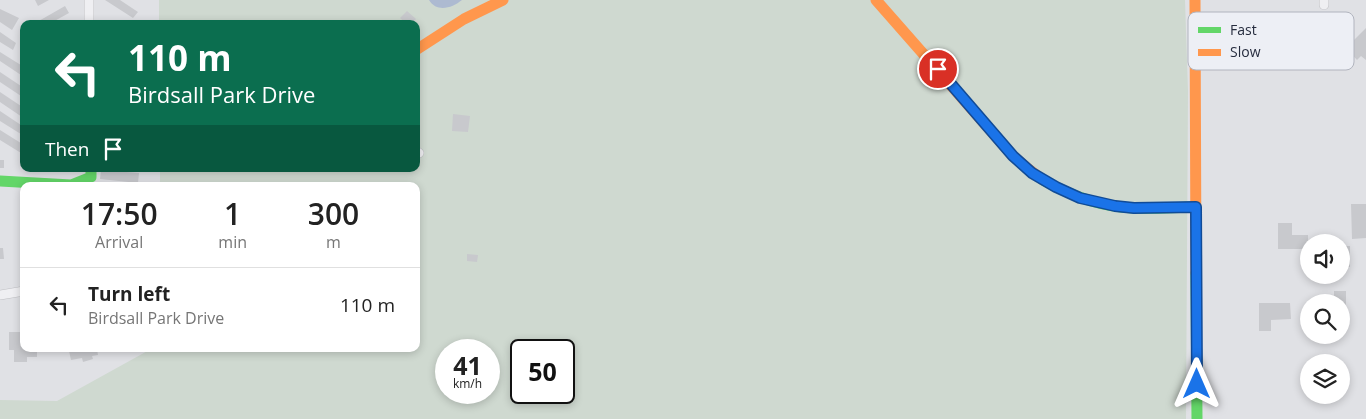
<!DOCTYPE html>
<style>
:root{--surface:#fff;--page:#f6f6f6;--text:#222;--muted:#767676;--line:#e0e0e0}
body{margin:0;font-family:"Open Sans",sans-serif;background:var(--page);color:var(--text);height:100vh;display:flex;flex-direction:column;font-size:19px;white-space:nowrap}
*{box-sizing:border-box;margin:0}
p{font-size:16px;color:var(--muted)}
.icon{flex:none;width:28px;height:28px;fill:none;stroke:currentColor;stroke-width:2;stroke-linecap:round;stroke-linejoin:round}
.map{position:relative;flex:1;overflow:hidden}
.panel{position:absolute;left:20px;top:182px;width:400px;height:170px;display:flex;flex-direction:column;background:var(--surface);border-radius:10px;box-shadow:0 2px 8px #0003}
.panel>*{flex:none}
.guide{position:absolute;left:20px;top:20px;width:400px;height:152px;border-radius:10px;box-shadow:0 2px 8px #0003;background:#0b6e4f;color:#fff;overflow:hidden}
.buttons{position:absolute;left:1300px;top:234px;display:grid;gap:10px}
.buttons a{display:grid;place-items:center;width:50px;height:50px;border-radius:50%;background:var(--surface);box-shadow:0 2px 8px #0003;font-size:25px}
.speed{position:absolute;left:435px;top:339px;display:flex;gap:10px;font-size:25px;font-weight:700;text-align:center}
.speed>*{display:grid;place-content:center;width:65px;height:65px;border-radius:50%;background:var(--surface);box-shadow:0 2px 8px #0003;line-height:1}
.speed small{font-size:12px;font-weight:400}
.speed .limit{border:2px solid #111;border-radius:8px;background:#fff;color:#111}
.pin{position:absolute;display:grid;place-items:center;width:42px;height:42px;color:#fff;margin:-21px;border:2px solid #fff;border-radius:50%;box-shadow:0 1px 5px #0007}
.me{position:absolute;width:55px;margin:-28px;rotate:0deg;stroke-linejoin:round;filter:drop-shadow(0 0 4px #0008)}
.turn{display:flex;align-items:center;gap:18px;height:105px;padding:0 25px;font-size:22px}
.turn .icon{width:65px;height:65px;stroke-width:2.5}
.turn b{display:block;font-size:35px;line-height:42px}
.then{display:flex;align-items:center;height:48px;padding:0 25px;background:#0003;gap:10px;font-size:19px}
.eta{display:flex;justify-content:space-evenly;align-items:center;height:85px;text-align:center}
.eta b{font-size:30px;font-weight:600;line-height:35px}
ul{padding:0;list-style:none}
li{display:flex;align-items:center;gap:15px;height:75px;padding:0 25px;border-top:1px solid var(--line)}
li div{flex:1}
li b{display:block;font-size:19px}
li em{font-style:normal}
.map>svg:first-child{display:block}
.green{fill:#cfd9d0;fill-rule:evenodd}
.water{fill:#adbad1}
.building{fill:#c8c9cd}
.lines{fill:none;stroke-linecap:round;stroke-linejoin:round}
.street-casing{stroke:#bebfc3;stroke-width:10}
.street{stroke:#efeff2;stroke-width:9}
.fast{stroke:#63d668;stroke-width:11}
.slow{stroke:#ff974d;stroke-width:11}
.route-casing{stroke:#114b97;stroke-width:12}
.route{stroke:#1a73e8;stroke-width:9}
.key{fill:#edeff5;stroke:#b1b4be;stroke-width:1}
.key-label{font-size:14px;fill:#262c3e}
</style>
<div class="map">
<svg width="1366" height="419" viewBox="0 0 1366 419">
<rect width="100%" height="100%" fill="#e0e1e5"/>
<path class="green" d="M159,0h1026l3,91 -2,328h-1186v-19l57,1 94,-52h265v-163h-256v-17h256v-145h-257zM446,350h43v42h-43zM521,350h43v42h-43z"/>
<path class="water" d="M429,0h33c-10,8 -25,13 -33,0z"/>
<path class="building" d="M35,0h14l-11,6z
M105,0h15l18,12 -5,6z
M65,6l4,7 -20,11h-12v-2z
M0,9l19,9 -7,12 -12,-8z
M407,11l9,8 -4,5h-5l-7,-6z
M1366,28v32l-5,-4 -4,4 -11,-12z
M0,32l16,11 -3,7 -13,-8z
M0,52l24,15v3l-3,5 -21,-14z
M0,72l24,16v10l-24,-16z
M0,92l24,16v7l-2,2 -22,-15z
M0,111l24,16v9l-24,-15z
M453,114l17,2 -2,16 -16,-1z
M0,130l24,15v4l-3,4 -21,-13z
M0,160h4v8h-4z
M101,170l38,3 -1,10 -38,-4z
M1351,204h15v34l-14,1z
M1278,223h14v12h16v14h-30z
M1341,246h9v21h-9z
M0,248h3l1,11h-4z
M467,254l11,1 -1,7 -10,-1z
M1334,291h12v16h-5v-5h-7z
M1259,303h31l1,16 -20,1v11h-12z
M9,332h13l1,3h1v14h13v8h-10v5h-13v-12h-5z
M63,349h34l1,6 -6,1 1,3 -10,3 -1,-4 -11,2 -2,-9 -6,1z"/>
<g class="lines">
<g class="street-casing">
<path id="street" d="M89,0v24
M1324,5v-5
M416,151l3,2
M0,295l24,-4"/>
</g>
<use href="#street" class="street"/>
<path class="fast" d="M1043,180c28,16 59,27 91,28 21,1 41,-1 62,-1
M0,181l71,4 20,-8v-8
M1196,273l1,146"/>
<path class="slow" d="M876,0l137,156 13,11 17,13
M1195,0l1,273
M416,50l48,-31 39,-19"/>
</g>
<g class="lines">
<g class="route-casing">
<path id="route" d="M938,69l75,87 19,17 24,14 24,11 35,8 19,2 62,-1 1,177"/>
</g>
<use href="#route" class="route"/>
</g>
<rect x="1188" y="12" width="166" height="58" rx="8" class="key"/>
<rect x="1198" y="27" width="23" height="6" fill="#63d668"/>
<rect x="1198" y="49" width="23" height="7" fill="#ff974d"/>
<g class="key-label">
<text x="1230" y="35">Fast</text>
<text x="1230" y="57">Slow</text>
</g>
</svg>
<div class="buttons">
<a><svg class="icon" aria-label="sound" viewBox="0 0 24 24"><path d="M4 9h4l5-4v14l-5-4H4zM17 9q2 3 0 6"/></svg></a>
<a><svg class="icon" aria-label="search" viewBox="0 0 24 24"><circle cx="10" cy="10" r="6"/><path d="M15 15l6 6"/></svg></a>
<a><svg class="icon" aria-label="layers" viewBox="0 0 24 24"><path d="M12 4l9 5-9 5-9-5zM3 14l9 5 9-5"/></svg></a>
</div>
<div class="speed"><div>41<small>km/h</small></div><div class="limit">50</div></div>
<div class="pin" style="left:938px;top:69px;background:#d93025"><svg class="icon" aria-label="arrive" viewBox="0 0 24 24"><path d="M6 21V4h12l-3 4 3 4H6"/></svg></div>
<svg class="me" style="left:1197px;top:384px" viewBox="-20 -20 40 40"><path d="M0-17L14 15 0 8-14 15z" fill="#1a73e8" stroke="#fff" stroke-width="4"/></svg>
<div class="guide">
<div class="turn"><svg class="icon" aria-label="left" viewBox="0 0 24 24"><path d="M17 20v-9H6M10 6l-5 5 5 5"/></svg><div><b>110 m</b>Birdsall Park Drive</div></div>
<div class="then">Then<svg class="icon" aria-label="arrive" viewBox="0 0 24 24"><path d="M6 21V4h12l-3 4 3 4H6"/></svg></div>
</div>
<section class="panel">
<div class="eta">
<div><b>17:50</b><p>Arrival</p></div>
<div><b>1</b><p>min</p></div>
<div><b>300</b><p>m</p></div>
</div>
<ul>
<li><svg class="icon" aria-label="left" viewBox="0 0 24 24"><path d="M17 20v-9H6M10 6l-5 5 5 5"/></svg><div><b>Turn left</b><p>Birdsall Park Drive</p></div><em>110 m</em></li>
</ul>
</section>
</div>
